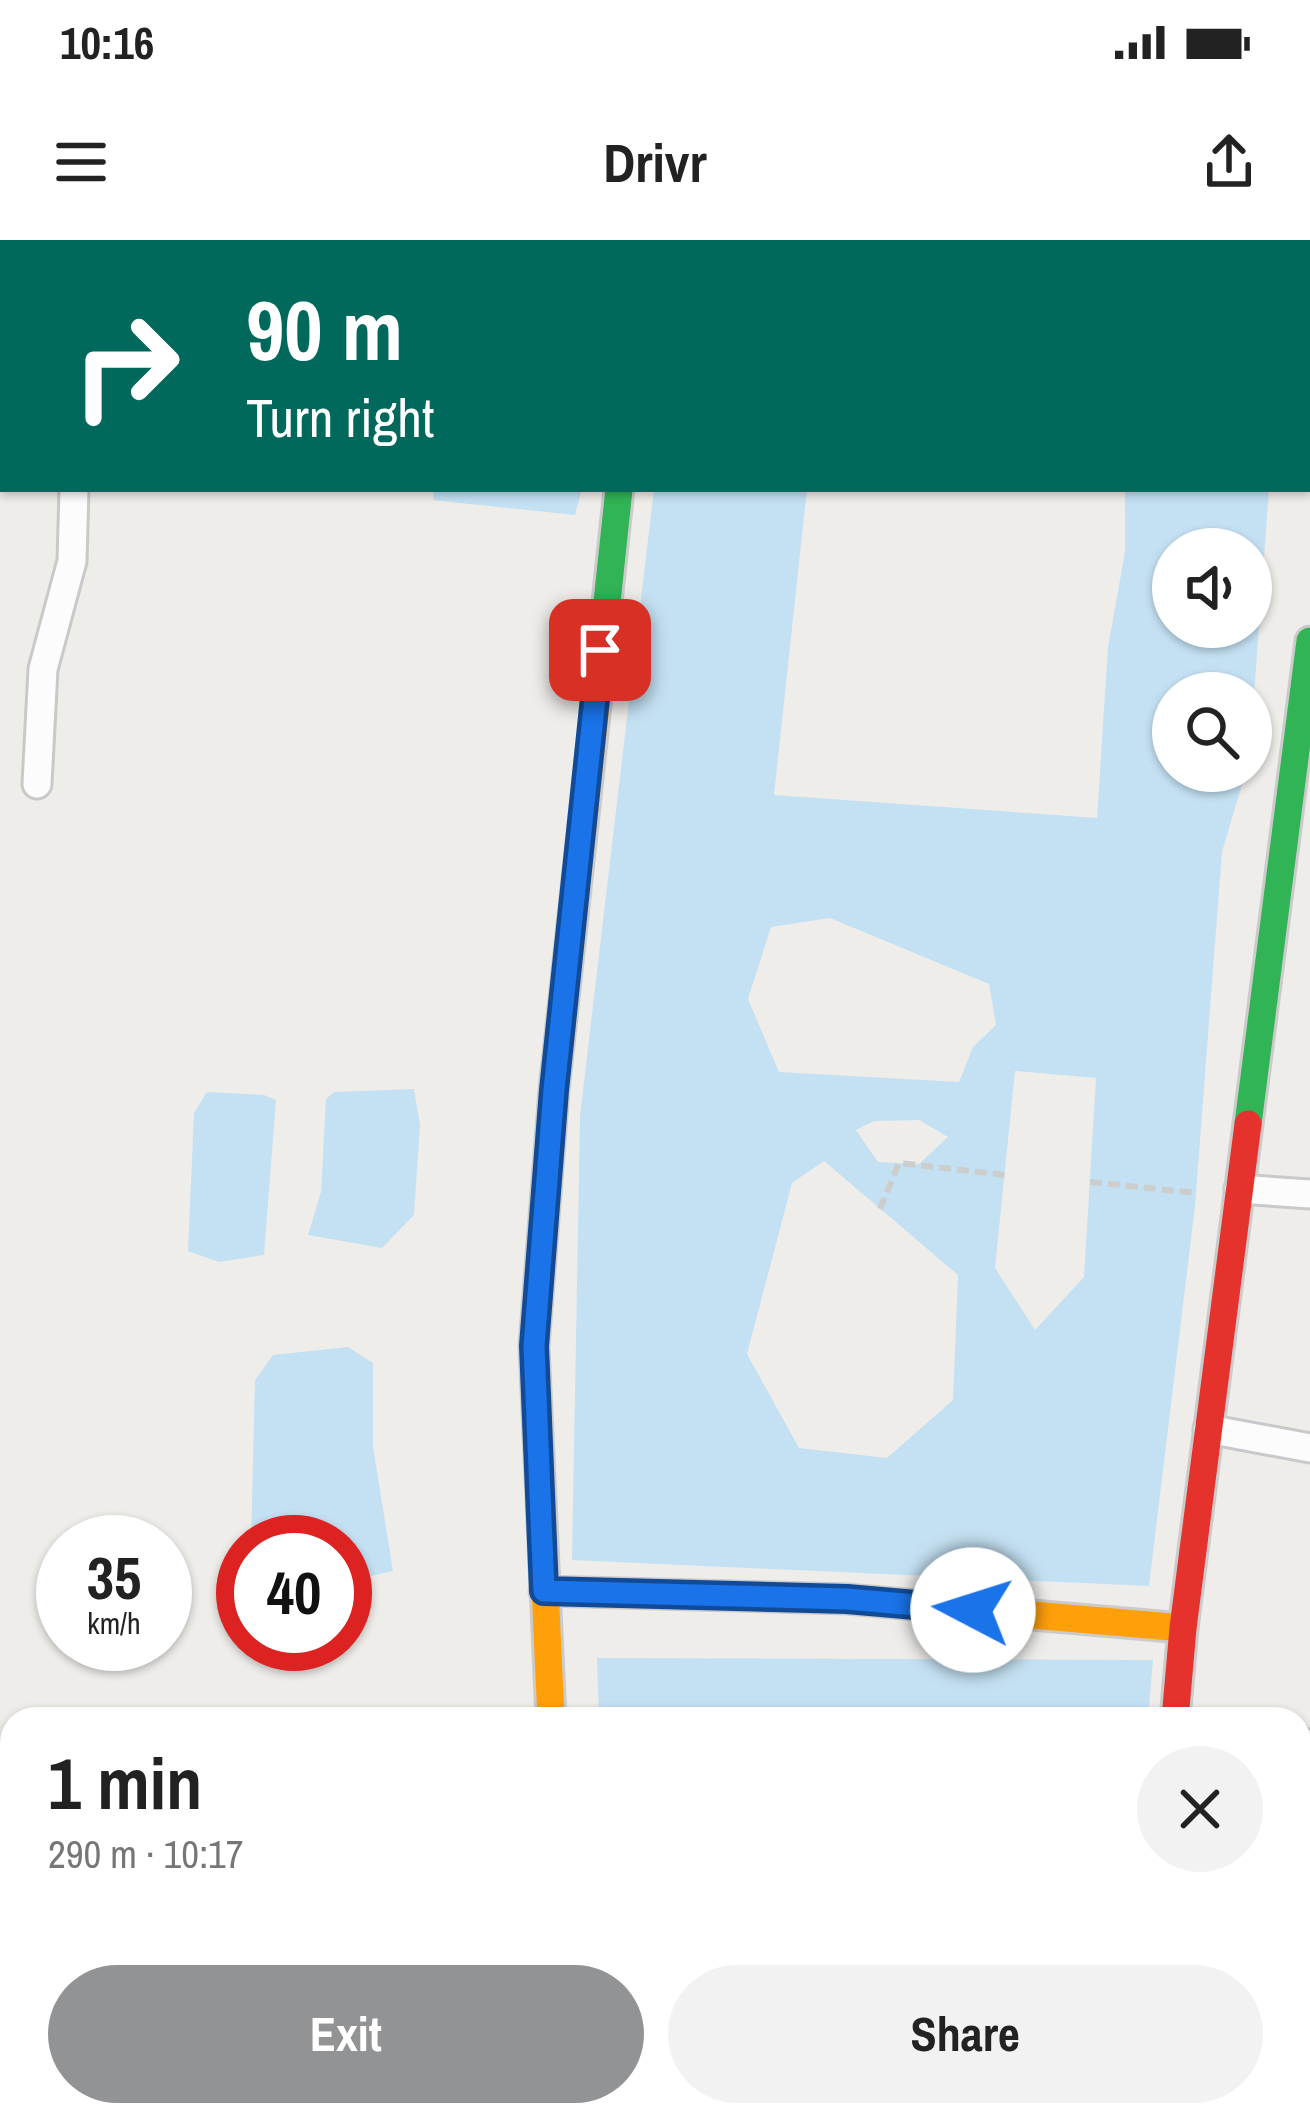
<!DOCTYPE html>
<meta charset="utf-8">
<style>
:root{--surface:#fff;--page:#f2f2f2;--text:#222;--muted:#767676;--accent:#929395}
body{margin:0;font-family:"Archivo Narrow",sans-serif;background:var(--page);color:var(--text);height:100vh;display:flex;flex-direction:column;font-size:45px;white-space:nowrap}
*{box-sizing:border-box;margin:0}
p{font-size:39px;color:var(--muted)}
.icon{flex:none;width:66px;height:66px;fill:none;stroke:currentColor;stroke-width:2;stroke-linecap:round;stroke-linejoin:round}
.map{position:relative;flex:1;overflow:hidden}
.details{position:absolute;left:0px;top:1467px;width:1311px;height:420px;display:flex;flex-direction:column;background:var(--surface);border-radius:36px 36px 0 0;box-shadow:0 3px 9px #0004}
.details>*{flex:none}
.top-card{position:absolute;left:0px;top:0px;width:1311px;height:252px;box-shadow:0 3px 9px #0004;background:#00695c;color:#fff;overflow:hidden}
.buttons{position:absolute;left:1152px;top:288px;display:grid;gap:24px}
.buttons a{display:grid;place-items:center;width:120px;height:120px;border-radius:50%;background:var(--surface);box-shadow:0 3px 9px #0004;font-size:60px}
.speed{position:absolute;left:36px;top:1275px;display:flex;gap:24px;font-size:60px;font-weight:700;text-align:center}
.speed>*{display:grid;place-content:center;width:156px;height:156px;border-radius:50%;background:var(--surface);box-shadow:0 3px 9px #0004;line-height:1}
.speed small{font-size:30px;font-weight:400}
.speed .limit{border:18px solid #d22;background:#fff;color:#111}
.pin{position:absolute;display:grid;place-items:center;width:102px;height:102px;color:#fff;margin:-51px;border-radius:24px;box-shadow:0 6px 18px #0006}
.me{position:absolute;width:132px;margin:-66px;rotate:275deg;stroke-linejoin:round;filter:drop-shadow(0 0 9px #0008)}
.turn{display:flex;align-items:center;gap:42px;height:252px;padding:0 48px;font-size:54px}
.turn .icon{width:156px;height:156px;stroke-width:2.5}
.turn b{display:block;font-size:84px;line-height:102px}
.round{display:grid;place-items:center;flex:none;width:126px;height:126px;border-radius:63px;background:var(--page)}
.head{display:flex;align-items:center;justify-content:space-between;height:204px;padding:0 48px}
h1{font-size:72px;font-weight:700;line-height:90px}
.cta{display:flex;gap:24px;margin-top:auto;padding:24px 48px}
.cta a{flex:1;height:138px;border-radius:72px;background:var(--accent);color:#fff;font-size:48px;font-weight:700;line-height:138px;text-align:center}
.cta a+a{background:var(--page);color:var(--text)}
.status{display:flex;justify-content:space-between;align-items:center;height:84px;padding:0 60px;background:var(--surface);direction:ltr}
.status svg{height:33px;fill:currentColor}
header{display:flex;justify-content:space-between;align-items:center;height:156px;padding:0 48px;background:var(--surface);font-size:54px;font-weight:700}
.map>svg:first-child{display:block}
.water{fill:#c4e1f3;fill-rule:evenodd}
.lines{fill:none;stroke-linecap:round;stroke-linejoin:round}
.street-casing{stroke:#c9c9c9;stroke-width:33}
.fast-casing{stroke:#cccbcb;stroke-width:33}
.slow-casing{stroke:#cccbcb;stroke-width:33}
.jam-casing{stroke:#cccbcb;stroke-width:33}
.path{stroke:#cbcecc;stroke-width:6;stroke-dasharray:12 6;stroke-linecap:butt}
.street{stroke:#fdfcfc;stroke-width:27}
.fast{stroke:#30b455;stroke-width:27}
.slow{stroke:#ff9f0a;stroke-width:27}
.jam{stroke:#e5322d;stroke-width:27}
.route-casing{stroke:#114b97;stroke-width:30}
.route{stroke:#1a73e8;stroke-width:21}
</style>
<div class="status"><b>10:16</b><svg viewBox="0 0 49 12"><path d="M0 12V9h3v3zM5 12V6h3v6zM10 12V3h3v9zM15 12V0h3v12zM26 1h20v11H26zM47 4h2v5h-2z"/></svg></div>
<header><svg class="icon" aria-label="menu" viewBox="0 0 24 24"><path d="M4 6h16M4 12h16M4 18h16"/></svg>Drivr<svg class="icon" aria-label="share" viewBox="0 0 24 24"><path d="M12 15V3M7 8l5-5 5 5M5 13v7h14v-7"/></svg></header>
<div class="map">
<svg width="1310" height="1887" viewBox="0 0 1310 1887">
<rect width="100%" height="100%" fill="#efedea"/>
<path class="water" d="M434,249h148l-7,26 -142,-15z
M654,249h153l-33,306 323,23 11,-171 17,-95v-63h144l-18,248v-44h-78v78h73l-24,81 -27,354 -46,380 -577,-26 8,-444zM1251,309v78h-78v-78zM830,678l159,66 7,41 -23,22 -14,35 -180,-10 -31,-73 23,-72zM1015,831l81,7 -12,199 -49,53 -40,-62zM919,880l29,17 -29,27 -41,-2 -22,-32 18,-9zM824,921l134,114 -5,125 -66,58 -88,-10 -52,-94 45,-171z
M414,849l6,36 -6,90 -32,33 -74,-13 13,-43 5,-93 8,-7z
M207,852l57,3 12,5 -12,155 -45,7 -31,-11 6,-138z
M348,1107l25,16v84l20,124 -48,11v-40h-94l4,-162 18,-25z
M597,1418h1l555,2 -5,59h-549z
M607,1875h507l-1,12h-506z"/>
<g class="lines">
<g class="street-casing">
<path id="street" d="M83,3v-3
M240,3v-3
M648,3v-3
M37,544l6,-115 29,-108 2,-72
M1239,949l71,5
M1208,1189l102,19
M1299,1504h11
M0,1767l12,16
M83,1875l10,12
M573,1875l1,12
M1144,1887l1,-12"/>
</g>
<g class="fast-casing">
<path id="fast" d="M598,447l21,-198
M1248,884l62,-483"/>
</g>
<g class="slow-casing">
<path id="slow" d="M544,1351l303,8 336,29
M551,1479l-17,-373 20,-256 44,-403"/>
</g>
<g class="jam-casing">
<path id="jam" d="M1175,1479l8,-91 65,-504"/>
</g>
<path class="path" d="M1090,942l106,11
M880,969l19,-46 106,12"/>
<use href="#street" class="street"/>
<use href="#fast" class="fast"/>
<use href="#slow" class="slow"/>
<use href="#jam" class="jam"/>
</g>
<g class="lines">
<g class="route-casing">
<path id="route" d="M600,410l-46,440 -20,256 10,245 303,8 126,11"/>
</g>
<use href="#route" class="route"/>
</g>
</svg>
<div class="buttons">
<a><svg class="icon" aria-label="sound" viewBox="0 0 24 24"><path d="M4 9h4l5-4v14l-5-4H4zM17 9q2 3 0 6"/></svg></a>
<a><svg class="icon" aria-label="search" viewBox="0 0 24 24"><circle cx="10" cy="10" r="6"/><path d="M15 15l6 6"/></svg></a>
</div>
<div class="speed"><div>35<small>km/h</small></div><div class="limit">40</div></div>
<div class="pin" style="left:600px;top:410px;background:#d93025"><svg class="icon" aria-label="arrive" viewBox="0 0 24 24"><path d="M6 21V4h12l-3 4 3 4H6"/></svg></div>
<svg class="me" style="left:973px;top:1370px" viewBox="-20 -20 40 40"><circle r="19" fill="#fff"/><path d="M0-13L10 11 0 6-10 11z" fill="#1a73e8"/></svg>
<div class="top-card">
<div class="turn"><svg class="icon" aria-label="right" viewBox="0 0 24 24"><path d="M7 20v-9h11M14 6l5 5-5 5"/></svg><div><b>90 m</b>Turn right</div></div>
</div>
<section class="details">
<div class="head"><div><h1>1 min</h1><p>290 m · 10:17</p></div><a class="round"><svg class="icon" aria-label="close" viewBox="0 0 24 24"><path d="M6 6l12 12M18 6L6 18"/></svg></a></div>
<div class="cta"><a>Exit</a><a>Share</a></div>
</section>
</div>
